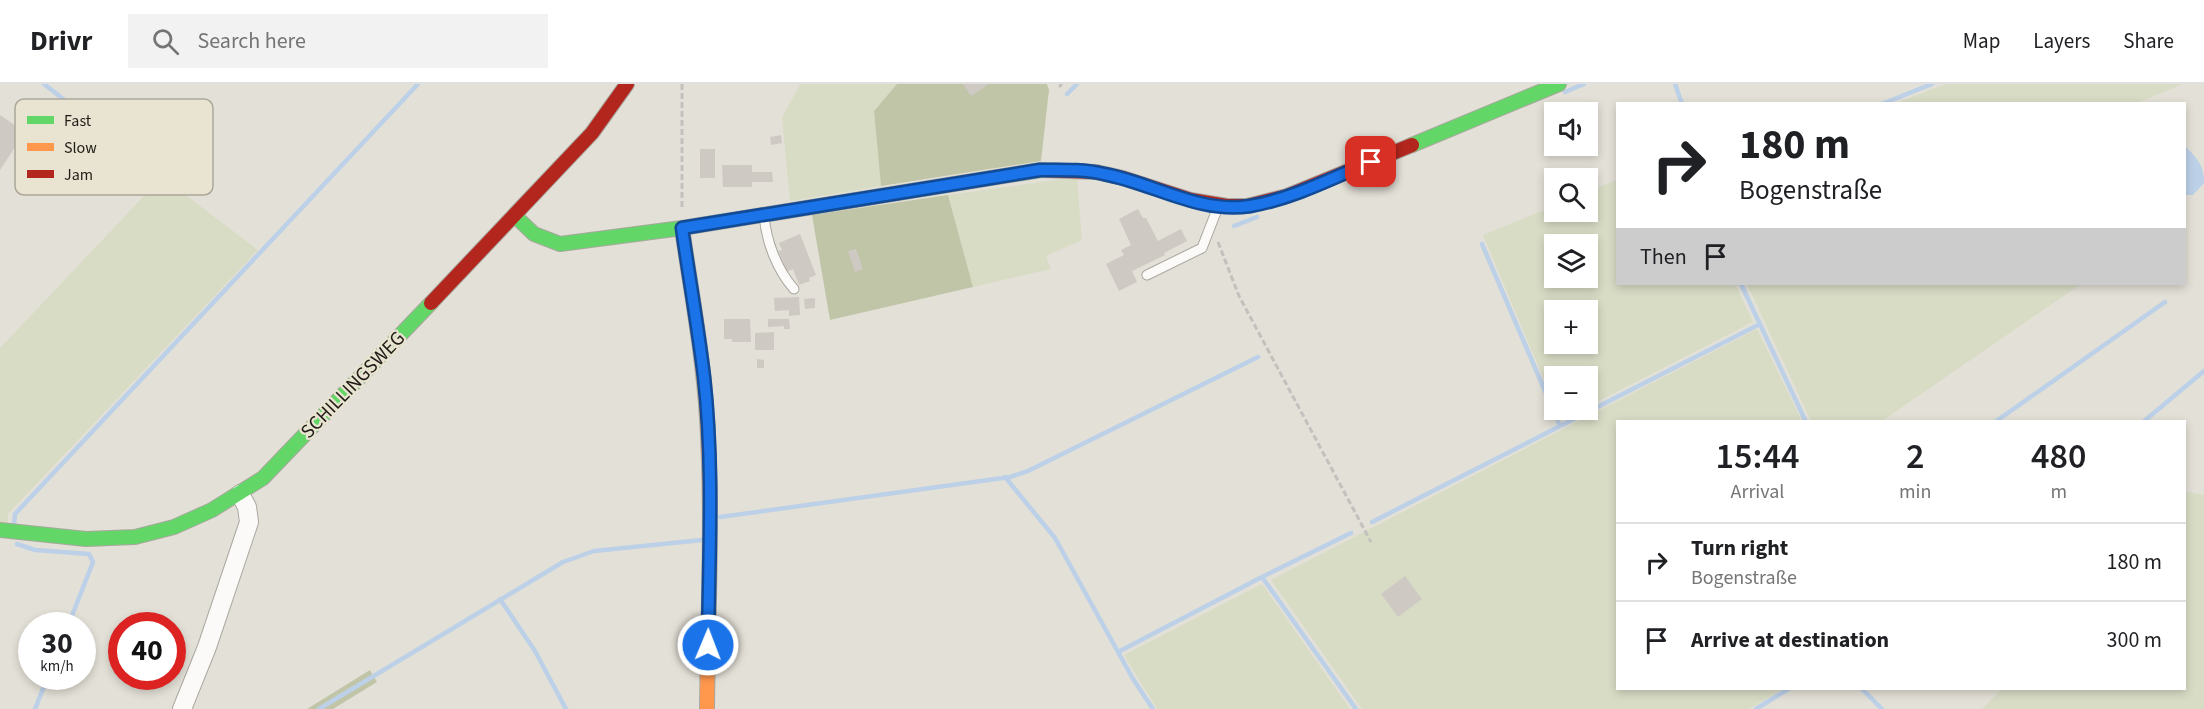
<!DOCTYPE html>
<meta charset="utf-8">
<style>
:root{--surface:#fff;--page:#f2f2f2;--text:#202124;--muted:#757577;--line:#e0e0e0}
body{margin:0;font-family:"Source Sans 3",sans-serif;background:var(--page);color:var(--text);height:100vh;display:flex;flex-direction:column;font-size:22px;white-space:nowrap}
*{box-sizing:border-box;margin:0}
p{font-size:20px;color:var(--muted)}
.icon{flex:none;width:33px;height:33px;fill:none;stroke:currentColor;stroke-width:2;stroke-linecap:round;stroke-linejoin:round}
.map{position:relative;flex:1;overflow:hidden}
.panel{position:absolute;left:1616px;top:336px;width:570px;height:270px;display:flex;flex-direction:column;background:var(--surface);border-radius:0px;box-shadow:0 3px 9px #0003}
.panel>*{flex:none}
.banner{position:absolute;left:1616px;top:18px;width:570px;height:183px;border-radius:0px;box-shadow:0 3px 9px #0003;background:#fff;color:var(--text);overflow:hidden}
.controls{position:absolute;left:1544px;top:18px;display:grid;gap:12px}
.controls a{display:grid;place-items:center;width:54px;height:54px;border-radius:0px;background:var(--surface);box-shadow:0 3px 9px #0003;font-size:30px}
.speed{position:absolute;left:18px;top:528px;display:flex;gap:12px;font-size:30px;font-weight:700;text-align:center}
.speed>*{display:grid;place-content:center;width:78px;height:78px;border-radius:50%;background:var(--surface);box-shadow:0 3px 9px #0003;line-height:1}
.speed small{font-size:15px;font-weight:400}
.speed .limit{border:9px solid #d22;background:#fff;color:#111}
.pin{position:absolute;display:grid;place-items:center;width:51px;height:51px;color:#fff;margin:-26px;border-radius:12px;box-shadow:0 3px 9px #0006}
.me{position:absolute;width:66px;margin:-33px;rotate:1deg;stroke-linejoin:round;filter:drop-shadow(0 0 4px #0008)}
.turn{display:flex;align-items:center;gap:21px;height:126px;padding:0 24px;font-size:27px}
.turn .icon{width:78px;height:78px;stroke-width:2.5}
.turn b{display:block;font-size:42px;line-height:51px}
.then{display:flex;align-items:center;height:57px;padding:0 24px;background:#0003;gap:12px;font-size:22px}
.eta{display:flex;justify-content:space-evenly;align-items:center;height:102px;text-align:center}
.eta b{font-size:36px;font-weight:600;line-height:42px}
ul{padding:0;list-style:none}
li{display:flex;align-items:center;gap:18px;height:78px;padding:0 24px;border-top:2px solid var(--line)}
li div{flex:1}
li b{display:block;font-size:22px}
li em{font-style:normal}
header{display:flex;align-items:center;gap:36px;box-sizing:border-box;height:84px;padding:0 30px;background:var(--surface);border-bottom:2px solid var(--line)}
header strong{font-size:28px}
nav{display:flex;gap:33px;margin-inline-start:auto;font-size:21px}
.search{width:420px;height:54px;background:var(--page);display:flex;align-items:center;gap:15px;box-sizing:border-box;padding:0 21px;border-radius:0px;color:var(--muted);font-size:22px}
.map>svg:first-child{display:block}
.green{fill:#d9dcc5;fill-rule:evenodd}
.forest{fill:#c1c5a8}
.water{fill:#bcd0e8}
.lines{fill:none;stroke-linecap:round;stroke-linejoin:round}
.stream{stroke:#bcd0e8;stroke-width:4.5}
.building{fill:#cfc9c4}
.lane-casing{stroke:#a9a79f;stroke-width:11}
.street-casing{stroke:#a9a79f;stroke-width:20}
.fast-casing{stroke:#a9a79f;stroke-width:16}
.slow-casing{stroke:#a9a79f;stroke-width:16}
.jam-casing{stroke:#a9a79f;stroke-width:16}
.path{stroke:#c2c1be;stroke-width:3;stroke-dasharray:6 3;stroke-linecap:butt}
.lane{stroke:#fbfaf9;stroke-width:9}
.street{stroke:#fbfaf9;stroke-width:18}
.fast{stroke:#63d668;stroke-width:14}
.slow{stroke:#ff974d;stroke-width:14}
.jam{stroke:#b3261e;stroke-width:14}
.route-casing{stroke:#114b97;stroke-width:15}
.route{stroke:#1a73e8;stroke-width:10}
.labels{text-anchor:middle;dominant-baseline:central;stroke-width:4.5;stroke-linejoin:round;paint-order:stroke}
.street-label{font-size:20px;fill:#1f1c16;stroke:#e9e3d1}
.key{fill:#e9e3d1;stroke:#aca799;stroke-width:1.5}
.key-label{font-size:16px;fill:#1f1c16}
</style>
<header>
<strong>Drivr</strong>
<div class="search"><svg class="icon" aria-label="search" viewBox="0 0 24 24"><circle cx="10" cy="10" r="6"/><path d="M15 15l6 6"/></svg>Search here</div>
<nav><a>Map</a><a>Layers</a><a>Share</a></nav>
</header>
<div class="map">
<svg width="2204" height="625" viewBox="0 0 2204 625">
<rect width="100%" height="100%" fill="#e3e0d7"/>
<path class="green" d="M800,0h97l-23,27 7,75 -91,15 -8,-83z
M1946,0h237l-46,19h-241z
M162,93l96,73 -250,264v10l-8,-1v-175z
M1077,93l5,63 -36,16 5,13 -78,18 -25,-92z
M1617,96v104h118l18,38 -166,85v-31h-33v28l-71,-169 71,-29v6h33v-20zM1587,160v34h-33v-34zM1554,226h33v34h-33z
M1747,200h334l-199,137h-71z
M1757,245l45,92 -185,1v266l166,1 -34,20h-387l-91,-129z
M2187,408l17,3v214h-222l20,-20 182,-1v-193z
M1262,500l88,125h-193l-33,-54z"/>
<path class="forest" d="M897,0h150l2,6 -8,71 -160,25 -7,-75z
M948,111l25,92 -143,33 -18,-105z
M370,586l7,12 -44,27h-26z"/>
<path class="water" d="M2184,61c13,13 20,20 20,38l-11,12h-9z"/>
<g class="lines">
<path class="stream" d="M44,0l23,18
M1675,0l7,20
M1565,8l19,-8
M1067,10l10,-10
M1882,20l50,-20
M1234,142l23,-9
M1482,160l78,182
M1741,200l65,138
M1995,338l170,-120
M2143,338l61,-51
M1005,393l50,61 78,141 20,30
M720,433l290,-40 18,-6 230,-114
M1372,438l388,-198
M14,440l1,-10 403,-430
M17,460l18,6 54,4 4,8 -25,64
M1262,493l89,-44
M500,515l35,52 31,58
M1118,568l144,-75 94,132
M1861,604l21,21
M35,625l13,-33
M319,625l244,-147 31,-11 108,-11
M1756,625l34,-21"/>
</g>
<path class="building" d="M963,0h26l-18,12z
M0,31l25,17 -25,38z
M781,51l1,8 -11,2 -1,-8z
M700,65h15v29h-15z
M722,81h30v7h20l1,10h-21v5h-29z
M1138,125l5,9h3l12,23 23,-12 6,12 -23,12 1,2 -33,16 5,11 -18,9 -13,-27 18,-9 -3,-5 10,-5 -12,-26z
M800,150l16,41 -7,3 1,3 -11,4 -6,-16 -6,3 -9,-21 4,-1 -3,-7z
M856,165l7,20 -8,3 -7,-21z
M799,213l1,18 -11,1v-6l-14,1 -1,-13z
M815,214v10l-10,1 -1,-10z
M724,235h26l1,23h-19v-3h-8z
M768,235h21l1,10h-6v-3l-16,1z
M774,248v18h-19v-17z
M757,275l7,1v8h-7z
M1405,492l17,23 -24,18 -17,-23z"/>
<g class="lines">
<g class="lane-casing">
<path id="lane" d="M764,131c2,26 13,55 30,74
M1147,191l55,-27 16,-41"/>
</g>
<g class="street-casing">
<path id="street" d="M182,625l25,-62 42,-125 -2,-15 -7,-13"/>
</g>
<g class="fast-casing">
<path id="fast" d="M1412,61l147,-61
M515,132l19,18 26,10 122,-16 359,-58
M0,446l86,9 49,-2 39,-10 38,-17 51,-32 168,-175"/>
</g>
<g class="slow-casing">
<path id="slow" d="M682,144c9,63 21,126 25,190 6,97 1,194 0,291"/>
</g>
<g class="jam-casing">
<path id="jam" d="M1041,86l55,2 27,6 68,22 36,6h20l40,-10 125,-51
M431,219l161,-170 35,-49"/>
</g>
<path class="path" d="M682,0v124
M1059,3l3,-3
M1218,158l21,54 132,246"/>
<use href="#lane" class="lane"/>
<use href="#street" class="street"/>
<use href="#fast" class="fast"/>
<use href="#slow" class="slow"/>
<use href="#jam" class="jam"/>
</g>
<g class="lines">
<g class="route-casing">
<path id="route" d="M708,561c1,-89 6,-180 -4,-268 -6,-50 -15,-100 -22,-149l358,-58c21,0 43,-1 64,4 49,9 95,40 146,32 42,-7 82,-28 121,-44"/>
</g>
<use href="#route" class="route"/>
</g>
<g class="labels">
<g class="street-label">
<text transform="translate(353 301) rotate(-46)">SCHILLINGSWEG</text>
</g>
</g>
<rect x="15" y="15" width="198" height="96" rx="9" class="key"/>
<rect x="27" y="32" width="27" height="8" fill="#63d668"/>
<rect x="27" y="59" width="27" height="8" fill="#ff974d"/>
<rect x="27" y="86" width="27" height="8" fill="#b3261e"/>
<g class="key-label">
<text x="64" y="42">Fast</text>
<text x="64" y="69">Slow</text>
<text x="64" y="96">Jam</text>
</g>
</svg>
<div class="controls">
<a><svg class="icon" aria-label="sound" viewBox="0 0 24 24"><path d="M4 9h4l5-4v14l-5-4H4zM17 9q2 3 0 6"/></svg></a>
<a><svg class="icon" aria-label="search" viewBox="0 0 24 24"><circle cx="10" cy="10" r="6"/><path d="M15 15l6 6"/></svg></a>
<a><svg class="icon" aria-label="layers" viewBox="0 0 24 24"><path d="M12 4l9 5-9 5-9-5zM3 14l9 5 9-5"/></svg></a>
<a>+</a>
<a>−</a>
</div>
<div class="speed"><div>30<small>km/h</small></div><div class="limit">40</div></div>
<div class="pin" style="left:1371px;top:78px;background:#d93025"><svg class="icon" aria-label="arrive" viewBox="0 0 24 24"><path d="M6 21V4h12l-3 4 3 4H6"/></svg></div>
<svg class="me" style="left:708px;top:561px" viewBox="-20 -20 40 40"><circle r="17" fill="#1a73e8" stroke="#fff" stroke-width="3"/><path d="M0-11L8 9 0 5-8 9z" fill="#fff"/></svg>
<div class="banner">
<div class="turn"><svg class="icon" aria-label="right" viewBox="0 0 24 24"><path d="M7 20v-9h11M14 6l5 5-5 5"/></svg><div><b>180 m</b>Bogenstraße</div></div>
<div class="then">Then<svg class="icon" aria-label="arrive" viewBox="0 0 24 24"><path d="M6 21V4h12l-3 4 3 4H6"/></svg></div>
</div>
<section class="panel">
<div class="eta">
<div><b>15:44</b><p>Arrival</p></div>
<div><b>2</b><p>min</p></div>
<div><b>480</b><p>m</p></div>
</div>
<ul>
<li><svg class="icon" aria-label="right" viewBox="0 0 24 24"><path d="M7 20v-9h11M14 6l5 5-5 5"/></svg><div><b>Turn right</b><p>Bogenstraße</p></div><em>180 m</em></li>
<li><svg class="icon" aria-label="arrive" viewBox="0 0 24 24"><path d="M6 21V4h12l-3 4 3 4H6"/></svg><div><b>Arrive at destination</b></div><em>300 m</em></li>
</ul>
</section>
</div>
